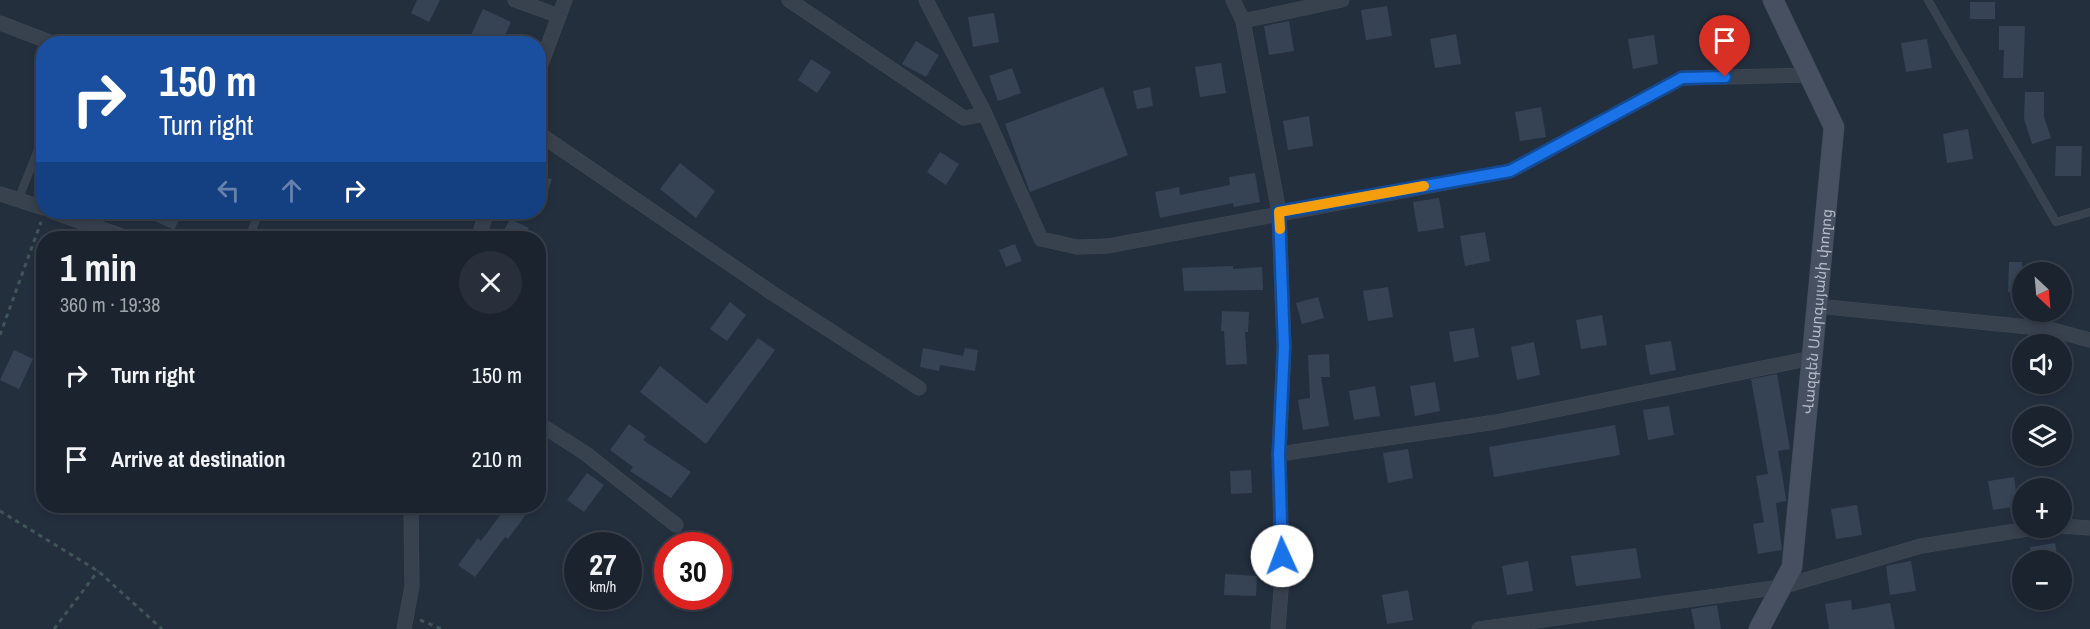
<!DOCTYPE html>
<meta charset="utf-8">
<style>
:root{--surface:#1b232e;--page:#282f3a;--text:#f1f3f6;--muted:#a0a4aa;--line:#39404a}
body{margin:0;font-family:"Archivo Narrow","Noto Sans Armenian",sans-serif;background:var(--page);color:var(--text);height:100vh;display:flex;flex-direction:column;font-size:22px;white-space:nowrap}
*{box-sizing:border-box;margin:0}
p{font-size:20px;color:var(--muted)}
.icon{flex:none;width:33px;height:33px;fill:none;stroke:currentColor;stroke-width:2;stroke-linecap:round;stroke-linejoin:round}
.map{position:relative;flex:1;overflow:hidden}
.drawer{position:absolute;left:36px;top:231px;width:510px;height:282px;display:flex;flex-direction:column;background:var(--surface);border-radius:24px;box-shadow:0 3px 9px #0003,0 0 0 2px var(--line)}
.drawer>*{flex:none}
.banner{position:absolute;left:36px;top:36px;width:510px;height:183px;border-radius:24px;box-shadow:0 3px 9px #0003,0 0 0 2px var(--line);background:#1a4fa0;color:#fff;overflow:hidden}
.needle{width:39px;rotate:154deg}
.tools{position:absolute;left:2012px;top:262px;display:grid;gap:12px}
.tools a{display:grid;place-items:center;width:60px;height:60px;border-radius:50%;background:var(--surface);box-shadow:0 3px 9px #0003,0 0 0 2px var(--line);font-size:30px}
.speed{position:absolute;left:564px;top:532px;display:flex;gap:12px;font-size:30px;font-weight:700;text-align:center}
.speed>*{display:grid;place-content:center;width:78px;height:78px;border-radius:50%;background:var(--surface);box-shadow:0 3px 9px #0003,0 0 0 2px var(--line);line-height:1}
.speed small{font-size:15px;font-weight:400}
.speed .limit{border:9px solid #d22;background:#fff;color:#111}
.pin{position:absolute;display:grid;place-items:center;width:51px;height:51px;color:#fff;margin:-62px -26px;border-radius:50% 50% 50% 0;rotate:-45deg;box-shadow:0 0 6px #0007}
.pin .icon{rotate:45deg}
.me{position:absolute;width:66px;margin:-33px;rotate:358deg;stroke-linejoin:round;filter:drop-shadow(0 0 4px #0008)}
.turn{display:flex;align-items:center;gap:21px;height:126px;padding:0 24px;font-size:27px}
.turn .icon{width:78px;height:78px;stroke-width:2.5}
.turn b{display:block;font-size:42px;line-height:51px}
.lanes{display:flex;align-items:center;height:57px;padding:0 24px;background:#0003;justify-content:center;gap:30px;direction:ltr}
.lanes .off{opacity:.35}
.round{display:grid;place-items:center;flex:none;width:63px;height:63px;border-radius:32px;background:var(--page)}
.summary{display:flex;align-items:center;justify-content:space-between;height:102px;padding:0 24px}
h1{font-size:36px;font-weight:700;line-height:45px}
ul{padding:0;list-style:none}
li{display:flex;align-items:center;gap:18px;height:84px;padding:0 24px}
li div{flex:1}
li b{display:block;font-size:22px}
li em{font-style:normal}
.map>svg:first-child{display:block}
.building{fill:#364354}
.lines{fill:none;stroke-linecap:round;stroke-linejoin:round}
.lane-casing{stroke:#414a57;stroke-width:8}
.street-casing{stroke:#414a57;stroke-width:15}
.secondary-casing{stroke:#414a57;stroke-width:21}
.path{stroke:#3f5557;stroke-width:3;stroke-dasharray:4.5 4.5;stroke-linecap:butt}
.lane{stroke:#38414e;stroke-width:7}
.street{stroke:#38414e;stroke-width:14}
.secondary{stroke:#465061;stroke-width:20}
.route-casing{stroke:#114b97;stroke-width:15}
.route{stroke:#1a73e8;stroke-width:10}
.slow{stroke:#f59e0b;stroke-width:10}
.labels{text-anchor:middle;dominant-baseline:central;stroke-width:6;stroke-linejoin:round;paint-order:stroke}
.street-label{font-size:15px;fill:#b4bcc9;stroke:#1d2633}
</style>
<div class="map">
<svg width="2090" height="629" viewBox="0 0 2090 629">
<rect width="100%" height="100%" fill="#242f3e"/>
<path class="building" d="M417,0h23l-11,22 -18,-9z
M1970,2h25v17h-25z
M1387,6l5,30 -26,4 -5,-30z
M483,9l28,13 -10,22h-34z
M994,13l5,29 -26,5 -5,-30z
M1289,21l5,30 -25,4 -5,-29z
M1999,26h26l-2,52h-20l1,-28h-5z
M1456,34l5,30 -26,4 -5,-29z
M1654,35l4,29 -25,5 -5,-30z
M1927,39l5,29 -26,4 -5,-29z
M916,41l23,14 -13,22 -24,-13z
M811,59l20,13 -14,21 -19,-13z
M1221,63l5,30 -26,4 -5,-30z
M1012,68l9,25 -23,8 -9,-25z
M1103,87l25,68 -98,37 -25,-68z
M1150,87l3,19 -16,3 -4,-18z
M2025,92h19v25l7,21 -19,6 -8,-25z
M1541,107l5,30 -26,4 -5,-29z
M1309,116l4,30 -25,4 -5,-29z
M1968,129l5,30 -26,4 -4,-29z
M2056,146h26l-1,30h-26z
M940,152l19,12 -13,21 -19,-13z
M680,163l35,28 -19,27 -36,-29z
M1255,173l5,29 -26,5 -1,-4 -73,15 -5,-26 24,-5 1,8 50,-10 -1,-8z
M538,175l14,4 -11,34h-3z
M1439,198l5,30 -26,4 -5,-30z
M160,212h23l-9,18 -19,-9z
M510,219l19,9 -5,10h-24z
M1485,232l5,29 -25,5 -5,-30z
M1015,244l7,17 -16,6 -7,-17z
M2009,262h13v30h-14z
M1233,266v3l29,-2 1,23 -79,1 -2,-23z
M1388,287l5,30 -25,4 -5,-30z
M1318,297l6,21 -22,6 -6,-21z
M730,302l16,13 -19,26 -17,-12z
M1222,311l27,1 -1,20h-3l2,32 -21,1 -2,-34h-3z
M1602,315l5,30 -26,4 -5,-29z
M1474,328l5,29 -25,5 -5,-30z
M758,338l17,12 -69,94 -66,-52 20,-26 47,38z
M1671,341l5,29 -26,5 -5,-30z
M1534,342l6,33 -23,5 -6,-33z
M923,348l40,8 2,-8 13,2 -3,21 -35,-6 -1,6 -19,-4z
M14,350l19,9 -14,30 -19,-9z
M1329,354l1,23h-9l8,49 -26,4 -5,-30 12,-2 -2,-43z
M1777,374l13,75 -12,2 8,47v3l-10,2 6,47 -24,4 -5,-30 11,-2 -8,-46 12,-2 -17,-95z
M1435,382l5,29 -25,5 -5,-30z
M1375,386l5,30 -26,4 -5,-29z
M1669,406l5,29 -26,5 -5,-30z
M629,424l17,12 -3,4 48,32 -20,26 -41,-27 3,-4 -23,-17z
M1615,425l5,30 -126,22 -5,-30z
M1408,449l5,29 -25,5 -5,-30z
M1251,470l1,23 -21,1 -1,-23z
M587,473l17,12 -20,27 -17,-12z
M2014,477l4,29 -25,4 -5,-29z
M1857,505l5,30 -26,4 -5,-30z
M507,506h10l10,7 -19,26 -3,-2 -30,40 -17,-12 20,-27 3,3z
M2055,543l3,18h-26l-2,-14z
M1636,548l5,30 -65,8 -5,-30z
M1528,561l5,30 -26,4 -5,-29z
M1911,561l5,30 -26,4 -4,-29z
M1225,574l32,2 -1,20 -32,-1z
M1408,590l5,30 -26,4 -5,-29z
M1851,600l1,10 38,-7 5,26h-66l-4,-25z
M1717,605l4,24h-26l-4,-20z"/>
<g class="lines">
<g class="lane-casing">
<path id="lane" d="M1928,0l128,222 34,-10
M18,200l26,-65
M249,238l10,-26"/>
</g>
<g class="street-casing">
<path id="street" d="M515,0l44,16
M789,0l175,118 21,-4
M926,0l59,114 56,125 36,8 31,-1 402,-75 172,-93 127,-3
M1233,0l10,21 36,191 5,135 -5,107 3,123 -4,52
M1243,21l99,-21
M0,23l55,21
M538,72l27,-72
M538,133l234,160 147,95
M0,194l44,14
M53,212l75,26
M478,238l9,-26
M1817,306l232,23 41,11
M538,423l47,30 91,72
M1279,454l217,-32 316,-64
M2061,526l29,2
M404,629l8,-43 -1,-80
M1479,629l302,-42 140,-41 114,-18"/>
</g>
<g class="secondary-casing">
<g id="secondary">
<path id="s1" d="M1759,629l33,-62 42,-440 -61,-127"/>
</g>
</g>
<path class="path" d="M0,335l41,-113
M0,511l98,60 64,58
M420,620l22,9
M54,629l44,-58"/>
<use href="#lane" class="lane"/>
<use href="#street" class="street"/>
<use href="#secondary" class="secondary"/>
</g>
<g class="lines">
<g class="route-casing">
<path id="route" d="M1282,556l-3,-102 5,-107 -5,-135 231,-41 172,-93 43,-1"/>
</g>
<use href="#route" class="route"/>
<path class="slow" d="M1280,229l-1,-17 145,-26"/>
</g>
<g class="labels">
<g class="street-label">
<text stroke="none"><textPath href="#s1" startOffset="327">Վազգեն Սարգսյանի փողոց</textPath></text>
</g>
</g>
</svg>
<div class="tools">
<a><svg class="needle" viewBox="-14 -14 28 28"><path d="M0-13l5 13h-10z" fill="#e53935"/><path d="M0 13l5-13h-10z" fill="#a0a4aa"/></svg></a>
<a><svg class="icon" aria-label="sound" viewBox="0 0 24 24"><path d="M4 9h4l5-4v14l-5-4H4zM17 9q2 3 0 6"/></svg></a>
<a><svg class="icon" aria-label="layers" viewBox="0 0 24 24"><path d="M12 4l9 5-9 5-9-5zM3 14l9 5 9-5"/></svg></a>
<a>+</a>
<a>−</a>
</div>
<div class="speed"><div>27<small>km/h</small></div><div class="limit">30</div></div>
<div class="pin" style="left:1725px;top:77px;background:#d93025"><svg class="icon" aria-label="arrive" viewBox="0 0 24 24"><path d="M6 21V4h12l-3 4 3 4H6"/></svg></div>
<svg class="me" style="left:1282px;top:556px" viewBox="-20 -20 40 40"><circle r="19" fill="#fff"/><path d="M0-13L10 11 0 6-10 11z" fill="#1a73e8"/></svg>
<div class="banner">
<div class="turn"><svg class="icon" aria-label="right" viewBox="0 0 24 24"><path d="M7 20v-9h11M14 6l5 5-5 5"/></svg><div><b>150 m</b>Turn right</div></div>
<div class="lanes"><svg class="icon off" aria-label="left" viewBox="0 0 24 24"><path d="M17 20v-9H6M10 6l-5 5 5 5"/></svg><svg class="icon off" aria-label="ahead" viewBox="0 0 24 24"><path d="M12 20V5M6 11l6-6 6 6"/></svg><svg class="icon" aria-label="right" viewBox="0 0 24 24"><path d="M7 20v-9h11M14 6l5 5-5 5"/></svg></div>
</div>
<section class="drawer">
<div class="summary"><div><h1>1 min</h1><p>360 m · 19:38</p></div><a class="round"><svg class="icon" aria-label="close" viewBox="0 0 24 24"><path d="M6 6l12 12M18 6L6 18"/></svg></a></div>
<ul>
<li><svg class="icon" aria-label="right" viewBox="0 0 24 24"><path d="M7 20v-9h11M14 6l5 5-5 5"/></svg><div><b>Turn right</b></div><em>150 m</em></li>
<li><svg class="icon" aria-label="arrive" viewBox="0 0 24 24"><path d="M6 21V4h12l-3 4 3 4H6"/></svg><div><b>Arrive at destination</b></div><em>210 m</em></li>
</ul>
</section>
</div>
